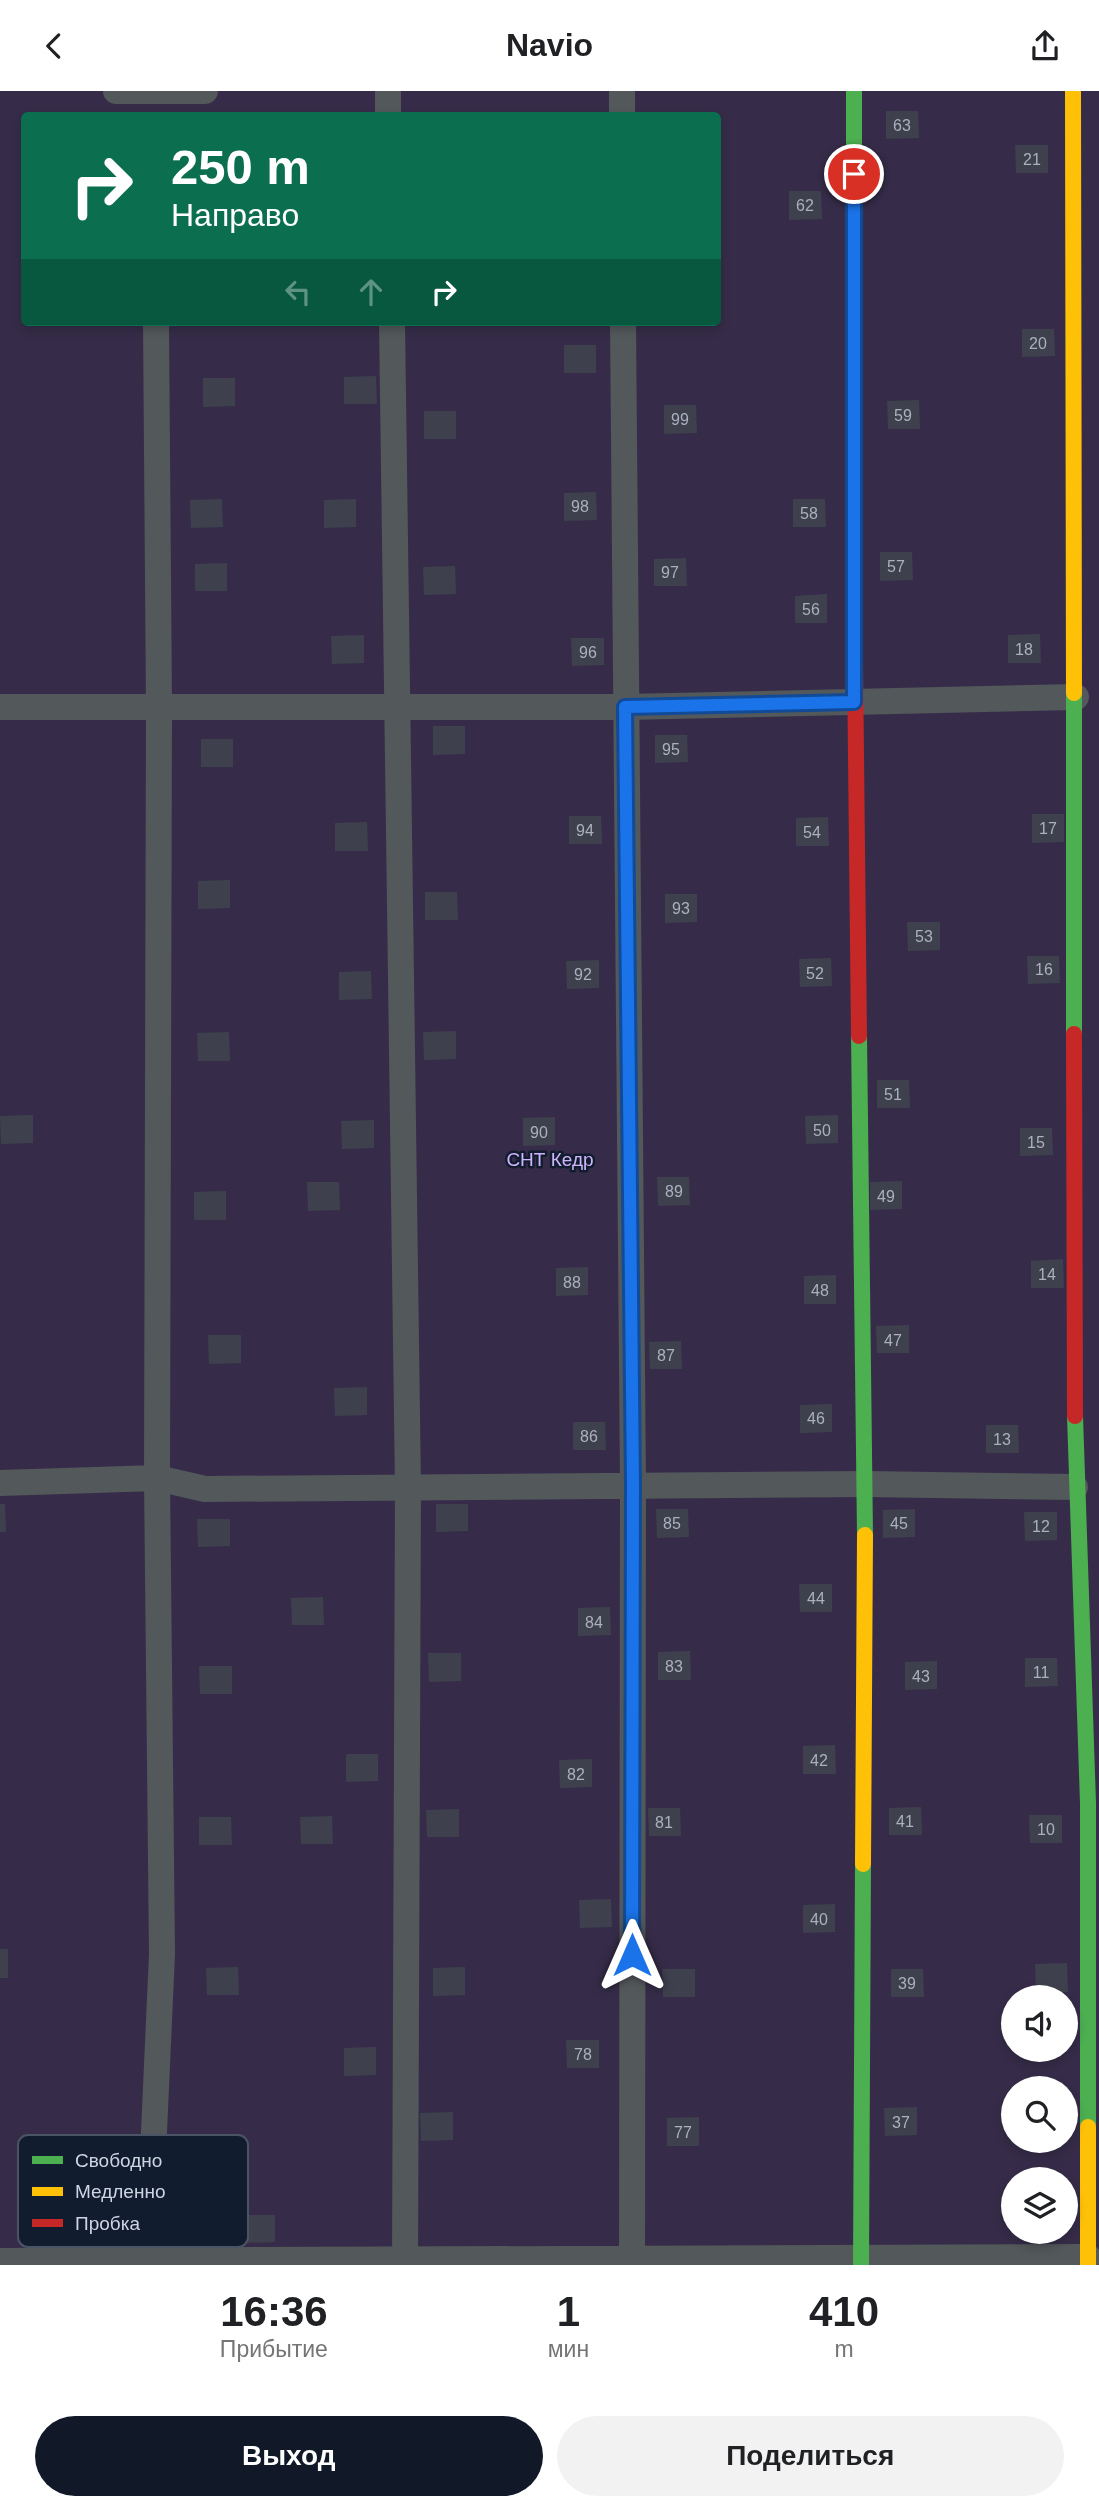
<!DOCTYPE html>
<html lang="ru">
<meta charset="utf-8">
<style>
:root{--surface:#fff;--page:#f2f2f2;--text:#202124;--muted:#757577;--accent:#111827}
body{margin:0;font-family:Helvetica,sans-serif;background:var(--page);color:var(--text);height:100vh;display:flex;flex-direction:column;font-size:26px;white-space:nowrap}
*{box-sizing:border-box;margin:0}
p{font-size:23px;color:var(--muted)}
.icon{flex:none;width:38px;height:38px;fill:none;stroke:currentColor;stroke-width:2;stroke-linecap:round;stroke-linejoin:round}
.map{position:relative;height:2174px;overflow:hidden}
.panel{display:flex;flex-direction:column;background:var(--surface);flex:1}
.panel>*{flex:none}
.top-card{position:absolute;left:21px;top:21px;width:700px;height:214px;border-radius:7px;box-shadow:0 4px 10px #0003;background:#0b6e4f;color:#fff;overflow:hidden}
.fabs{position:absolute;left:1001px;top:1894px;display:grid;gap:14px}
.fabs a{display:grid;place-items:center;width:77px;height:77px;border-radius:50%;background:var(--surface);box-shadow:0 4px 10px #0003;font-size:35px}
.pin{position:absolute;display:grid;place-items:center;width:60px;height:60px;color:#fff;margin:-30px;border:4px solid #fff;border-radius:50%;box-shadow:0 2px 7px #0007}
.me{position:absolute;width:77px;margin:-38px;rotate:0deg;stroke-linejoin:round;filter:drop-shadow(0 0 5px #0008)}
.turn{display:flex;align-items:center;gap:24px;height:147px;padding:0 35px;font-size:32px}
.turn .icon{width:91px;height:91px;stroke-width:2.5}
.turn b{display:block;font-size:49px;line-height:60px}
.lanes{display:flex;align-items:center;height:66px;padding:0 35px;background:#0003;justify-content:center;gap:35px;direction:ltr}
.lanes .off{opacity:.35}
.eta{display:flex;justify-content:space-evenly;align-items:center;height:119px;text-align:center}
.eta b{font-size:42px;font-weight:700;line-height:49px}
.action{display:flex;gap:14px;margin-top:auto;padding:14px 35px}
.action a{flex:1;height:80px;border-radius:42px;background:var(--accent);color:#fff;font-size:28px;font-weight:700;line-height:80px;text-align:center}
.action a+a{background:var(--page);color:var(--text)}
header{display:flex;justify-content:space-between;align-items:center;height:91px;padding:0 35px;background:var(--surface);font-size:32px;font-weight:700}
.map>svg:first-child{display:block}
.green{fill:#362c49;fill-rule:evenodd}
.building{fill:#3e404e}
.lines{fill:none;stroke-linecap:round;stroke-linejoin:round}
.street{stroke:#53585b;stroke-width:26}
.fast{stroke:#4caf50;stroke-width:16}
.slow{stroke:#ffc107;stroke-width:16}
.jam{stroke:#c62828;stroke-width:16}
.route-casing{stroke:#114b97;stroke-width:18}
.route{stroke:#1a73e8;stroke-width:12}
.labels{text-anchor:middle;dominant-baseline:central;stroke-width:5;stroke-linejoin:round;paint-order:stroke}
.number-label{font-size:16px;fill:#aab0bd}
.park-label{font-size:19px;fill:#ceb4fd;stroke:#121c2f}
.key{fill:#121c2f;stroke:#4a5465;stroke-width:2}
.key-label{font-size:19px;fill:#ced5e2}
</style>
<header><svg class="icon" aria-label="back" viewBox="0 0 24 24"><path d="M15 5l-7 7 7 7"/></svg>Navio<svg class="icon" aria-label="share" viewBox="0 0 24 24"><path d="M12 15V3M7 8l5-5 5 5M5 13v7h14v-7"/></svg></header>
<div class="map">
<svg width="1099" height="2174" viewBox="0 0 1099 2174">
<rect width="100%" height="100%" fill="#222832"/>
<path class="green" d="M0,0h1099v2174h-1099zM24,24h694v207h-694zM1013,1906h53v52h-53zM1013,1997h53v52h-53zM1013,2088h53v52h-53z"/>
<path class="building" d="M886,20h32l1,27 -33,1z
M1015,54h33v28h-32z
M789,100h32l1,28 -33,1z
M1022,238h32l1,27 -33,1z
M564,254h32v28h-32z
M376,285l1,28h-33v-27z
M203,287h32v28l-32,1z
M919,309l1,29h-32l-1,-28z
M664,314h32l1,28 -33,1z
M424,320h32v28h-32z
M596,401l1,28 -33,1v-28z
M222,408l1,28 -32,1 -1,-28z
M356,408v28l-32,1v-28z
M793,408h32l1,28h-33z
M880,461h32l1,28 -33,1z
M686,467l1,28h-33v-27z
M227,472v28h-32v-27z
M455,475l1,28 -32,1 -1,-28z
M827,503v29h-32v-27z
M1040,543l1,29h-33v-28z
M364,544v28l-32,1 -1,-28z
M571,547h33v27l-32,1z
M433,635h32v28l-32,1z
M655,644h32l1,27 -33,1z
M201,648h32v28h-32z
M1032,723h32v28l-32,1z
M569,725h32l1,28h-33z
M828,726l1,29h-33v-28z
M367,731l1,29h-33v-28z
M230,789v28l-32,1v-28z
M425,801h32l1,28h-33z
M665,803h32v28l-32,1z
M907,831h33v28l-32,1z
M1027,865h32l1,27 -32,1z
M831,867l1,28 -32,1 -1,-28z
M599,869v28l-32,1 -1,-28z
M371,880l1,28 -33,1v-28z
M456,940v28l-32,1 -1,-28z
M229,941l1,29h-32l-1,-28z
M877,989h32l1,28h-33z
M33,1024v28l-32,1 -1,-28z
M838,1024v28l-32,1 -1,-28z
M555,1026v28l-32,1v-28z
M374,1029v28l-32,1 -1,-28z
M1020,1037h32l1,27 -33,1z
M657,1086h32l1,28 -32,1z
M902,1090v28l-32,1v-28z
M307,1091h32l1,28 -32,1z
M226,1100v29h-32v-28z
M1063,1168l1,29h-33v-27z
M588,1176v28l-32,1v-28z
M836,1184v29h-32v-28z
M909,1234v28h-32l-1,-27z
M208,1244h33v28l-32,1z
M681,1250l1,28h-32l-1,-27z
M367,1296v28l-32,1 -1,-28z
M832,1313v28l-32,1v-28z
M573,1331h32l1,28h-33z
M986,1334h32l1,28h-33z
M0,1413h5l1,28h-6z
M436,1413h32v27l-32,1z
M656,1418h32l1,28 -32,1z
M915,1418v28l-32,1v-28z
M1024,1421h33v28l-32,1z
M197,1428h33v27l-32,1z
M799,1493h33v28h-32z
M323,1506l1,28h-32l-1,-27z
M610,1516l1,28 -33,1v-28z
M690,1560l1,29h-33v-28z
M428,1562h33v28l-32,1z
M1025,1567h32l1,28 -33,1z
M937,1570v28l-32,1v-28z
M199,1575h33v28h-32z
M835,1654l1,29h-33v-28z
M346,1663h32v27l-32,1z
M592,1668v28l-32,1 -1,-28z
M921,1716l1,28h-33v-27z
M648,1717h32l1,28h-32z
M459,1718v28h-32l-1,-27z
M1029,1724h33v28h-32z
M332,1725l1,28h-32l-1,-27z
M199,1726h32l1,28h-33z
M611,1808l1,28 -32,1 -1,-28z
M835,1813v28l-32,1v-28z
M0,1858h8v29h-8z
M1067,1872l1,29h-32l-1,-28z
M238,1876l1,28h-32l-1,-27z
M465,1876v28l-32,1v-28z
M662,1878h33v28h-32z
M891,1878h32l1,28h-33z
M566,1949h33v28h-32z
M376,1956v28l-32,1v-28z
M917,2016v28l-32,1 -1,-28z
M453,2021v28l-32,1 -1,-28z
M699,2026v29h-32v-28z
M243,2124h32v27l-32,1z"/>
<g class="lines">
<path class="street" d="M116,0h89
M388,0v24
M622,0v24
M392,231l16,1166 -3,777
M623,231l10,1163 -1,780
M0,616h625l451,-10
M0,1392l157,-5 48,11 660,-5 210,3
M0,2170l1088,-4
M148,2174l14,-311 -5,-476 2,-771 -3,-385"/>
<path class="fast" d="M854,0v476
M1074,602v341
M859,945l6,499
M1075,1325l13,387v324
M861,2174l2,-401"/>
<path class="slow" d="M1073,0l1,602
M863,1773l2,-329
M1088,2036v138"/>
<path class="jam" d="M854,476l5,469
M1074,943l1,382"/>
</g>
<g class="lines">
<g class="route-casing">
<path id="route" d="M632,1864l1,-470 -8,-778 229,-5v-528"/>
</g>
<use href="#route" class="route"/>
</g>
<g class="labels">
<g class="number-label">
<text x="902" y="34">63</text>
<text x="1032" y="68">21</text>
<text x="805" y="114">62</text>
<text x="1038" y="252">20</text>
<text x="903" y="324">59</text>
<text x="680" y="328">99</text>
<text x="580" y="415">98</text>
<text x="809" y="422">58</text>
<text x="896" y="475">57</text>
<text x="670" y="481">97</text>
<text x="811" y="518">56</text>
<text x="1024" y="558">18</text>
<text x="588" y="561">96</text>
<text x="671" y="658">95</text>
<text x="1048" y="737">17</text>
<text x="585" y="739">94</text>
<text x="812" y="741">54</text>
<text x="681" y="817">93</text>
<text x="924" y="845">53</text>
<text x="1044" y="878">16</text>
<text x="815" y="882">52</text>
<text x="583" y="883">92</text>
<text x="893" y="1003">51</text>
<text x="822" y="1039">50</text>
<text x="539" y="1041">90</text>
<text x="1036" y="1051">15</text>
<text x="674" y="1100">89</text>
<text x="886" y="1105">49</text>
<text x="1047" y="1183">14</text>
<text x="572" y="1191">88</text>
<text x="820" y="1199">48</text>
<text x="893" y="1249">47</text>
<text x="666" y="1264">87</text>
<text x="816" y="1327">46</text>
<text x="589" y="1345">86</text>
<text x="1002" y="1348">13</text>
<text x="672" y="1432">85</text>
<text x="899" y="1432">45</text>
<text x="1041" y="1435">12</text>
<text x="816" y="1507">44</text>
<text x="594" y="1531">84</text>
<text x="674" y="1575">83</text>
<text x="1041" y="1581">11</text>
<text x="921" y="1585">43</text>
<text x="819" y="1669">42</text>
<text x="576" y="1683">82</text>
<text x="905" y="1730">41</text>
<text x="664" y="1731">81</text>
<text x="1046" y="1738">10</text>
<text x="819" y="1828">40</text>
<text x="907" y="1892">39</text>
<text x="583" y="1963">78</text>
<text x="901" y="2031">37</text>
<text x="683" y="2041">77</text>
</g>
<g class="park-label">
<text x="550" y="1068">СНТ Кедр</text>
</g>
</g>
<rect x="18" y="2044" width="230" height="112" rx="10" class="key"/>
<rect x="32" y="2065" width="31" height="8" fill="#4caf50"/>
<rect x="32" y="2096" width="31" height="9" fill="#ffc107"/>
<rect x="32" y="2128" width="31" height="8" fill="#c62828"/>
<g class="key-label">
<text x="75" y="2076">Свободно</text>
<text x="75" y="2107">Медленно</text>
<text x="75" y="2139">Пробка</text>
</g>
</svg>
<div class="fabs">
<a><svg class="icon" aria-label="sound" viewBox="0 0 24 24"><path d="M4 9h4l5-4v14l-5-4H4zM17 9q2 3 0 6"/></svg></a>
<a><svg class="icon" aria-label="search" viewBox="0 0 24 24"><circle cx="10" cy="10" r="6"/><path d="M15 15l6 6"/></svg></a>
<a><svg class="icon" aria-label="layers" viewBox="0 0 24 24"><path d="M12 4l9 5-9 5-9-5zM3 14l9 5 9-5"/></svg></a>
</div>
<div class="pin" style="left:854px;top:83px;background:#d93025"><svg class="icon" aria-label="arrive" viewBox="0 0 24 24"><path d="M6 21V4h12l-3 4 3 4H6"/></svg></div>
<svg class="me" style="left:632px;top:1864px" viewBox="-20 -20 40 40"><path d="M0-17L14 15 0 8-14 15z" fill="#1a73e8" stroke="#fff" stroke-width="4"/></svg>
<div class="top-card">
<div class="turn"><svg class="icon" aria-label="right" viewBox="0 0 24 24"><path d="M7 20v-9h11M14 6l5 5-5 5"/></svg><div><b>250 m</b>Направо</div></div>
<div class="lanes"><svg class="icon off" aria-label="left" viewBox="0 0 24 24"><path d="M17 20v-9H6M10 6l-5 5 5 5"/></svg><svg class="icon off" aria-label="ahead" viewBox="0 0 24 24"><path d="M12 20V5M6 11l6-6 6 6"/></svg><svg class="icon" aria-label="right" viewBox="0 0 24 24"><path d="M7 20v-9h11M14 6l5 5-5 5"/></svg></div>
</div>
</div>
<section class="panel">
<div class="eta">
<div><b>16:36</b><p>Прибытие</p></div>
<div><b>1</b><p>мин</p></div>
<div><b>410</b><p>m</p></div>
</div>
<div class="action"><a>Выход</a><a>Поделиться</a></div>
</section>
